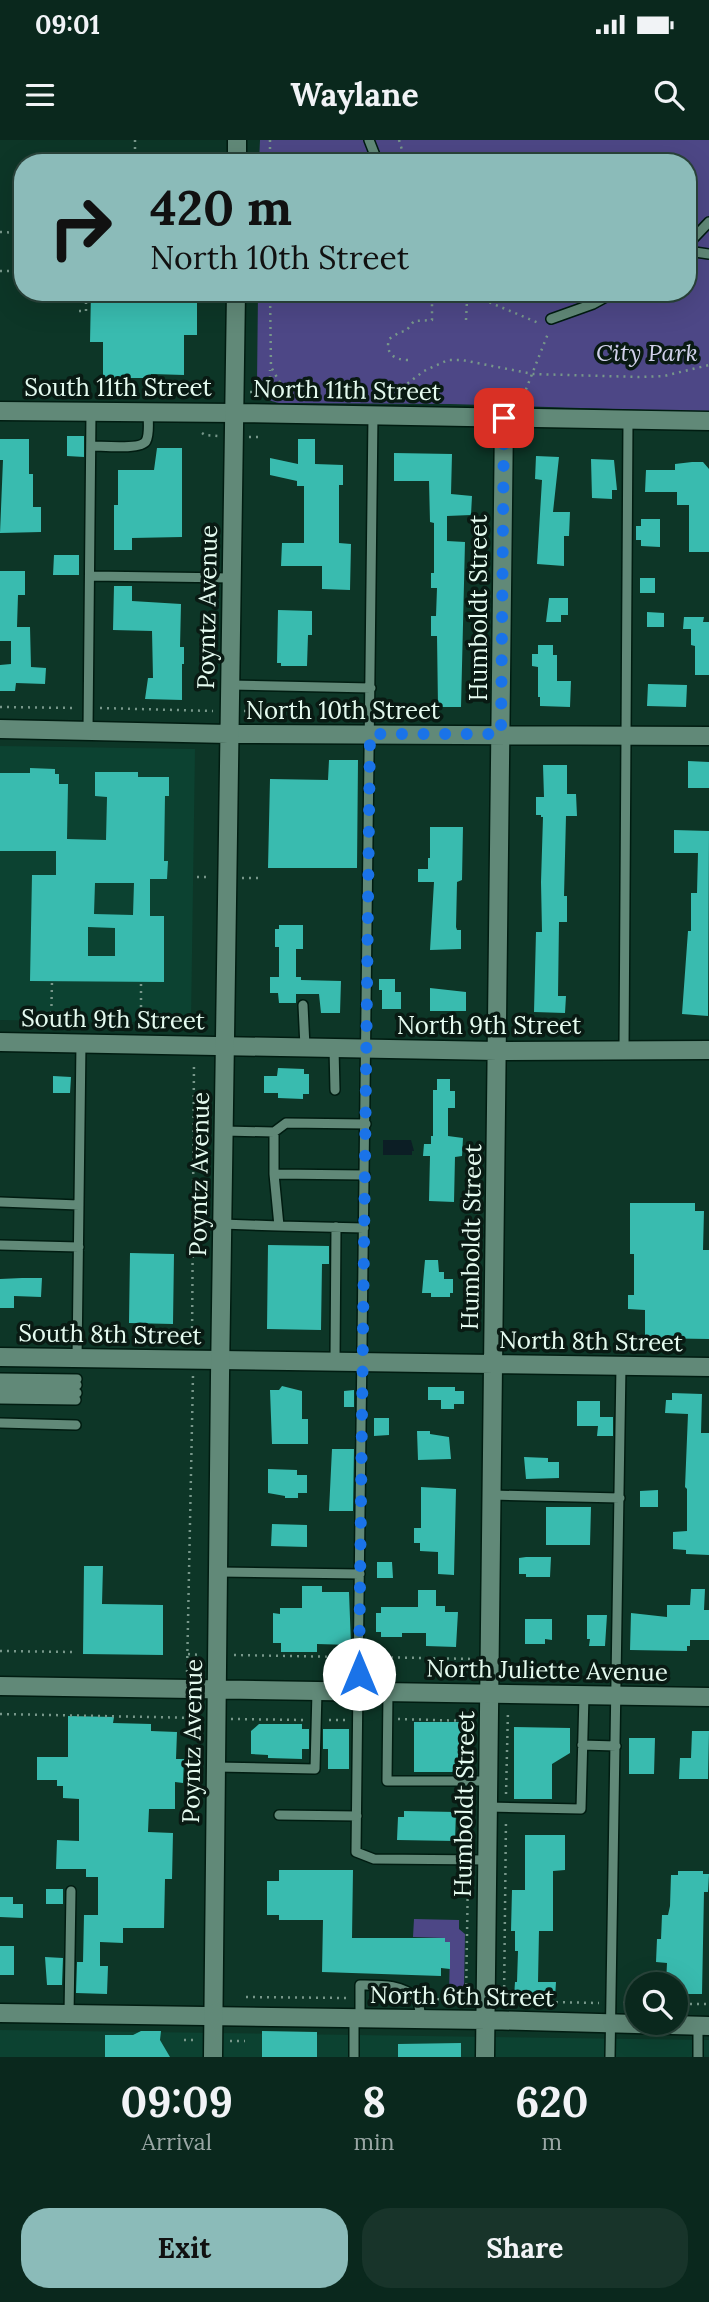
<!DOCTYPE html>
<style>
:root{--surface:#0a281d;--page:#18342a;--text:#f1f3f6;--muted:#99a6a4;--line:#2a443b;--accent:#8bbbb9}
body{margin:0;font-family:Lora,serif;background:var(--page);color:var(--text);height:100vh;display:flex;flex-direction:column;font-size:26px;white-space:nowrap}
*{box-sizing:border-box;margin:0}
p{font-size:23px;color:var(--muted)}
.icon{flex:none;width:38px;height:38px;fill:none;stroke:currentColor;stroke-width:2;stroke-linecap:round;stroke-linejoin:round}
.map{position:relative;height:1917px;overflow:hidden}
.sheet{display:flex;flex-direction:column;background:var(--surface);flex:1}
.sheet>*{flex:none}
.hud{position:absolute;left:14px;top:14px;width:682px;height:147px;border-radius:28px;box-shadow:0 7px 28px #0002,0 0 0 2px var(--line);background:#8bbbb9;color:#111;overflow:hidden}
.buttons{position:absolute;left:625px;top:1832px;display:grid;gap:14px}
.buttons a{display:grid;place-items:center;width:63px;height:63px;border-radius:50%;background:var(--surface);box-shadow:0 7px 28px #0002,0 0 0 2px var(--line);font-size:35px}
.pin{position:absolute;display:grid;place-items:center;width:60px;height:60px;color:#fff;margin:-30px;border-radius:14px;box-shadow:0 4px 10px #0006}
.me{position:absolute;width:77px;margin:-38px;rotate:0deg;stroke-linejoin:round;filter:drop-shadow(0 0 5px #0008)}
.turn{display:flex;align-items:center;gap:24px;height:147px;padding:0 21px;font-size:32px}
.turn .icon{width:91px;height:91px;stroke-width:2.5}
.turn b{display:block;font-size:49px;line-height:60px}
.eta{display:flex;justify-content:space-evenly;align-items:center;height:119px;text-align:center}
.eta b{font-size:42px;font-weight:700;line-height:49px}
.primary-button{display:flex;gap:14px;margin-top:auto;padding:14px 21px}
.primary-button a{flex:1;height:80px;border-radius:28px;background:var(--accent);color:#111;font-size:28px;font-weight:700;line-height:80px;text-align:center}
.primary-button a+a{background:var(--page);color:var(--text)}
.status{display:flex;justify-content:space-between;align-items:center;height:49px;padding:0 35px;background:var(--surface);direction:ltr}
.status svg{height:19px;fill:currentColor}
header{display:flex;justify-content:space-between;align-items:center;height:91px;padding:0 21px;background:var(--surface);font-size:32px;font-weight:700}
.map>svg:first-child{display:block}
.built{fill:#0c4231}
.green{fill:#4d4786}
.water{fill:#0c1e25}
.building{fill:#39bbaf;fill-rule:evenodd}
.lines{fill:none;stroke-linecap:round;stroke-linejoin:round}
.service-casing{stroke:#001c11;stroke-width:12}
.minor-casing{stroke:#001c11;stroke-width:21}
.tertiary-casing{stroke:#001c11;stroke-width:21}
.path{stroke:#77978a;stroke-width:2.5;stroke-dasharray:2 5;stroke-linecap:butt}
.service{stroke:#618978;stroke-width:9}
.minor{stroke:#618978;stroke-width:18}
.tertiary{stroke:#618978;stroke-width:18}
.route{stroke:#1a73e8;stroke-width:12;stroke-dasharray:0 21.6}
.labels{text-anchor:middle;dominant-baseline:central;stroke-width:7;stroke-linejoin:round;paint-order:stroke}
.park-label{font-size:24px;font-style:italic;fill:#d1d1ea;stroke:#091a13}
.street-label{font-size:24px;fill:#e5fbf0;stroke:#091a13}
</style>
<div class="status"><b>09:01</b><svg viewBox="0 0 49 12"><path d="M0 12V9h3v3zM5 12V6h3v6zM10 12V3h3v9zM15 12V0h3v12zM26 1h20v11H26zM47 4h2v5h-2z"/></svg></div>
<header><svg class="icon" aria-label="menu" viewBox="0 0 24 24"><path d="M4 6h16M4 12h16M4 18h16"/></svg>Waylane<svg class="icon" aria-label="search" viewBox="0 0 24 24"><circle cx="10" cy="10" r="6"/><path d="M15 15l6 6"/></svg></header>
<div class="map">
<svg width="709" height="1917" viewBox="0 0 709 1917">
<rect width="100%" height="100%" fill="#0d3627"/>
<path class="built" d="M0,606l195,3 -4,274 -191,-3z
M0,1890l709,10v17h-709z"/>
<path class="green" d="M260,0h449v272l-259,-8 -171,-1c-13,-3 -19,-6 -22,-20l1,-91h430v-129h-429z
M414,1779l45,1v9l6,5 -1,54 -10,10h-5l1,-56h-5l-1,-4 -31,-1z"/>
<path class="water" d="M383,1000h28l3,11h-2v4h-29z"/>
<path class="building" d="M91,152h106v43h-13v40l-33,-1v4h-48v-36h-13z
M67,296h17v21l-17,-1z
M0,299h29v35h4v33h8v25l-41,1 3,-73h-3z
M298,299h17v25l28,1v20h-4v58l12,1 -1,46 -28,-1v-23h-41l1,-23h22v-57h-7v-5l-27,-6v-17l28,6z
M157,308h25v89l-50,1v12h-18v-45h4v-35h36z
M394,313l58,1 -1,40 21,2 -1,19 -24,1v25l18,1 -4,165h-23l-1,-71h-6v-20h5l1,-28h-6v-15h3v-50l-4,-1 -1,-41h-35z
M536,316l23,1 -6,55h17l-1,24h-5v30l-27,-2 5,-84 -7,-1z
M591,319l23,1 3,30h-5v9l-20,-1z
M692,322h11l6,7v83h-20v-47h-12v-13h-32l1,-22h29v-6z
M641,379h19v28l-19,-1v-6h-5v-14h5z
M54,415h25v20h-26z
M0,431h25v24h-7l-1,32h13l1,40 15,1 -1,16 -29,-1 -1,8h-15v-26l11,-1v-23h-11z
M640,438h15v15h-15z
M114,446h18v15l49,3 -1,43h4v17h-2v36l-37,-1 3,-21h5l-1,-47 -39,-1z
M549,458h19v17h-7v7h-15z
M278,470l34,1v24h-4l-1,31h-26v-3h-4z
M647,472l17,1v14h-17z
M684,477h20l-1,5h6v53h-14v-29l-4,-1v-16h-8z
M538,505h15v10h4v26h14l-1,26 -30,-1v-9h-2v-30l-6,-1v-12h6z
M648,544l39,1 -1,22 -39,-1z
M329,620h29l-1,108h-89l2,-89 58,1z
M688,621l21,1v26h-21z
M543,625h24v29h9l1,22h-11l-2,80h3v26h-8l-1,74h8l-1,17 -31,-1 2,-80h6l-1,-50 2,-65h-2v-2h-5v-18h8z
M30,628l25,1v5h4v10h9l-1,55 39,1 1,-43 -12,-1v-24h43v5h31v19h-4l-1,65h4l-1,18h-17v37h14v66l-134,-1 2,-106h24v-24h-56v-78h30zM95,743h39l-1,32 -39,-1zM88,787l27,1v28h-27z
M430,687h33l-1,53 -5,2 -1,45 1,3h4v19l-31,1 4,-68h-16v-13h10v-11h2z
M674,690l35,1 -1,185 -26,-2 6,-83h3v-38h6l1,-40h-24z
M279,785h24v24h-7v28h5v3l40,1 -1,32h-19l-2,-19h-23v9h-17l-1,-10h-8v-16h9v-30h-4v-18h4z
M379,839h16v13h6v17h-19v-19h-3z
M430,848l36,4v19h-36z
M278,928l26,1v5h5v20h-6v5l-25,-1v-5h-14v-17h13z
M53,936l18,1 -1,16h-17z
M437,939h13v12h5v17h-7v28l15,2 -1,18 -7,1 -1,45 -25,-1 1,-45h-7l1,-12h7v-8h2v-46h4z
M630,1063h65v8h9l-1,39h6v89l-64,-1v-28l-17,-1v-14h6v-41h-4z
M268,1105l61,1v18h-7l-1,66 -54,-1z
M130,1113l44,1 -1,70 -44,-1z
M425,1120h13l1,12h5v7h9v14h-3v4h-19v-4h-9z
M22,1138h20l-1,19 -27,-1v12h-14v-29z
M282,1246l20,5v28h6v25h-36l-2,-54h9z
M428,1247h27v4h9v13h-10v5h-13v-9h-13z
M354,1250v17h-10v-16z
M672,1253l30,1 -1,39h8v122l-23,-1v-4l-13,-1v-17l14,-1v-42l-2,-2 3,-73 -23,-1 1,-13h6z
M577,1261h23v16h13v19h-16l1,-10h-21z
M374,1278h15v17l-15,1z
M417,1291h13v3l19,3 2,22 -33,1z
M332,1309h22l-1,62h-24z
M524,1317l24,1v4h11v16l-33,1z
M268,1329l29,1v5h10v18h-9v5h-13v-2l-17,-3z
M421,1347l35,2 -2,86 -16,-1v-22l-18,-1v-8h-6v-15h7z
M658,1350v17h-18v-16z
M546,1367h45l-1,38h-44z
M272,1384l35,1v22l-36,-1z
M526,1417h25l-1,20h-24v-3h-7v-16z
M377,1422h15l1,16h-16z
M84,1426h19l-1,38 61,1v50l-80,-1z
M302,1446h20v6h27l2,53 -34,-1v8h-36v-9h-8v-30l7,1v-6h22z
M691,1449h14l-1,21h5v30h-19v6h-3v5l-57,-1 1,-37 36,4v-12h23z
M418,1450h18v16h9v6h13l-2,35 -30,-1v-13h-24v4h-21v-5h-5v-19h5v-6h37z
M587,1475h20l-2,31h-16l1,-7h-3z
M525,1479h27v21l-7,-1v5h-20z
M68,1576l46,1 -1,6 38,1v7l26,1 -1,27h8l-1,24 -8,-1v27h-26l-1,23 25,1 -1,46h-7l-1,49h-41v15l-23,-1v24h8l-1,28 -31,-1 1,-31h6l1,-47h14v-38h-12v-8h-30l1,-29 22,1v-42l-16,-1v-12h-6v-6h-20v-23h31z
M414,1582h50l-1,50h-49z
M259,1584h43v5h7v20h-7v10l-34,-1v-3l-17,-1v-23z
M514,1587l56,1v25l-18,11v35h-38z
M323,1589h26v40h-21v-20h-5z
M692,1591h17l-1,48h-29l1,-21h11z
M629,1598h26l-1,36h-25z
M404,1671l52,1 -1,29 -58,-1 1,-23h6z
M525,1695h40v35l-12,1v60h-14l-1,51h18l-1,16h-41l1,-16h2l1,-31h-3v-20h-4l1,-41h13z
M279,1730h74l-1,68h93v4h5v27l-9,-1v8l-119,-4 1,-52h-44v-5h-12v-34h12z
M678,1731h25v3h6l-1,18h-4l-2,102h-25l-1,-10h-10l1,-21 -11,-1 1,-23h4l1,-24h6l2,-9 1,-31h7z
M46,1749h17v15h-17z
M0,1757h13v7h10v14l-23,-1z
M0,1806h14v29h-14z
M45,1817l18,1 -1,27h-15z
M141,1891h20l-1,9 10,17h-65v-22h28z
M262,1891l55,1v25h-55z
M461,1903v14h-63v-13z"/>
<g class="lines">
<g class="service-casing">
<path id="service" d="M369,0l9,23
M688,104l21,-22
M688,111l21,3
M406,152v3
M551,179l42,-15 22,-12
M373,275l-17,1437 18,7 114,1
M92,306c11,0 49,4 54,-5 4,-7 2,-21 2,-28
M91,436l141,2
M230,545l141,3
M88,591l3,-319
M303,865l2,42
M334,908l1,42
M624,910l4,-629
M224,991l50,1 12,-9 80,1
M274,1034l91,1
M0,1062l79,3
M222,1084l57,2 -5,-52v-42
M279,1086l85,2
M0,1105l79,2
M77,1220l4,-317
M335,1221l1,-134
M0,1238l77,1
M0,1245h77
M0,1252l77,1
M0,1259l76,1
M0,1283l76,2
M492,1355l128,3
M218,1432l142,2
M388,1552l-1,89h101
M582,1605l34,1
M216,1627l99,2 2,-78
M488,1667l93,2 3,-114
M279,1675l78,1
M69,1874l2,-123
M360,1878v-33c22,0 41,-1 58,14l3,20
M354,1917v-39
M610,1917l11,-691
M698,1917v-31"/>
</g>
<g class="minor-casing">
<path id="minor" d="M0,271l235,2
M229,594l480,2
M0,902l497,9 212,-1
M0,1217l709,10
M0,1873l486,7 223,6
M485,1917l19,-1639"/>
</g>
<g class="tertiary-casing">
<path id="tertiary" d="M237,23v-23
M235,273l474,8
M0,589l229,5
M0,1546l709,11
M213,1917l7,-681 16,-1084"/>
</g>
<path class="path" d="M270,0v23
M399,0l7,23
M135,23v-23
M570,23h10
M0,92l23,1
M0,131h23
M270,152l1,75 18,31
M573,160v-8
M79,171h7v-19
M466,180l1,-19 17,-1 57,24
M408,220c-14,0 -23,-7 -19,-21l11,-7 6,-1 8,-10 18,-1v-28
M250,252h13l7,5
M376,258l23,-8 25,-19 24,-11h14l71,14 106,3 25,-1 45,-11
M270,259v-29
M522,263l1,-6 26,-66
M202,293l3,2 13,1
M249,297h11
M0,567l76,1
M100,568l113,3
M244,571h18
M197,737h14
M242,738h18
M51,887l1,-46
M141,888v-46
M192,1202l2,-280
M0,1511l73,1
M188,1514l14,1
M234,1515l112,2
M370,1517l105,2
M187,1532l6,-297
M0,1574l200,4
M231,1579l74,1
M398,1579l74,2
M329,1580h18
M469,1628l1,-60
M506,1654l2,-84
M468,1709l1,-57
M246,1857l104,1
M430,1859l39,1
M466,1859l2,-126
M500,1861l99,2
M504,1861l2,-182
M623,1863h14
M676,1864h33
M184,1900h14
M230,1901h15"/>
<use href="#service" class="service"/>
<use href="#minor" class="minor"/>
<use href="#tertiary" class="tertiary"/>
</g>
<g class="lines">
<path class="route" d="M359,1534l11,-940h131l3,-316"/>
</g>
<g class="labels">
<g class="park-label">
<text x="647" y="212">City Park</text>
</g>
<g class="street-label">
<text x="118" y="247">South 11th Street</text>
<text transform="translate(347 250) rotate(1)">North 11th Street</text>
<text transform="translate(207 467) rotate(-89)">Poyntz Avenue</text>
<text transform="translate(478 468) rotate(-90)">Humboldt Street</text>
<text x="343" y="570">North 10th Street</text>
<text transform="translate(113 879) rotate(1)">South 9th Street</text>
<text x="489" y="885">North 9th Street</text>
<text transform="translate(199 1034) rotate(-89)">Poyntz Avenue</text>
<text transform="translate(471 1097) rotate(-89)">Humboldt Street</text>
<text transform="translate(110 1194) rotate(1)">South 8th Street</text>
<text transform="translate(591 1201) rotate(1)">North 8th Street</text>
<text transform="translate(547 1530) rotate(1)">North Juliette Avenue</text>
<text transform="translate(192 1601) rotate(-89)">Poyntz Avenue</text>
<text transform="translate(464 1664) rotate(-89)">Humboldt Street</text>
<text transform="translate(462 1856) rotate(1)">North 6th Street</text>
</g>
</g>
</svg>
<div class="buttons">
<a><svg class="icon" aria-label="search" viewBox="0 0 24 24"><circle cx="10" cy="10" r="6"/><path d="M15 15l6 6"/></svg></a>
</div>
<div class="pin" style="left:504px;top:278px;background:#d93025"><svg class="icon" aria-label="arrive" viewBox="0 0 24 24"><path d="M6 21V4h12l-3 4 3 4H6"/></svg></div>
<svg class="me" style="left:359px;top:1534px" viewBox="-20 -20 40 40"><circle r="19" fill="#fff"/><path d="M0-13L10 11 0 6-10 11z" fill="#1a73e8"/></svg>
<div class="hud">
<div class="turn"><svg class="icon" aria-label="right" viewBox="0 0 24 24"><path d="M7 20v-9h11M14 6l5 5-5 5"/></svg><div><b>420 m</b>North 10th Street</div></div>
</div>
</div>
<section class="sheet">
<div class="eta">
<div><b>09:09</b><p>Arrival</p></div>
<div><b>8</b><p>min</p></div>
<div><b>620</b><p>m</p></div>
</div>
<div class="primary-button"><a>Exit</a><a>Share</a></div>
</section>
